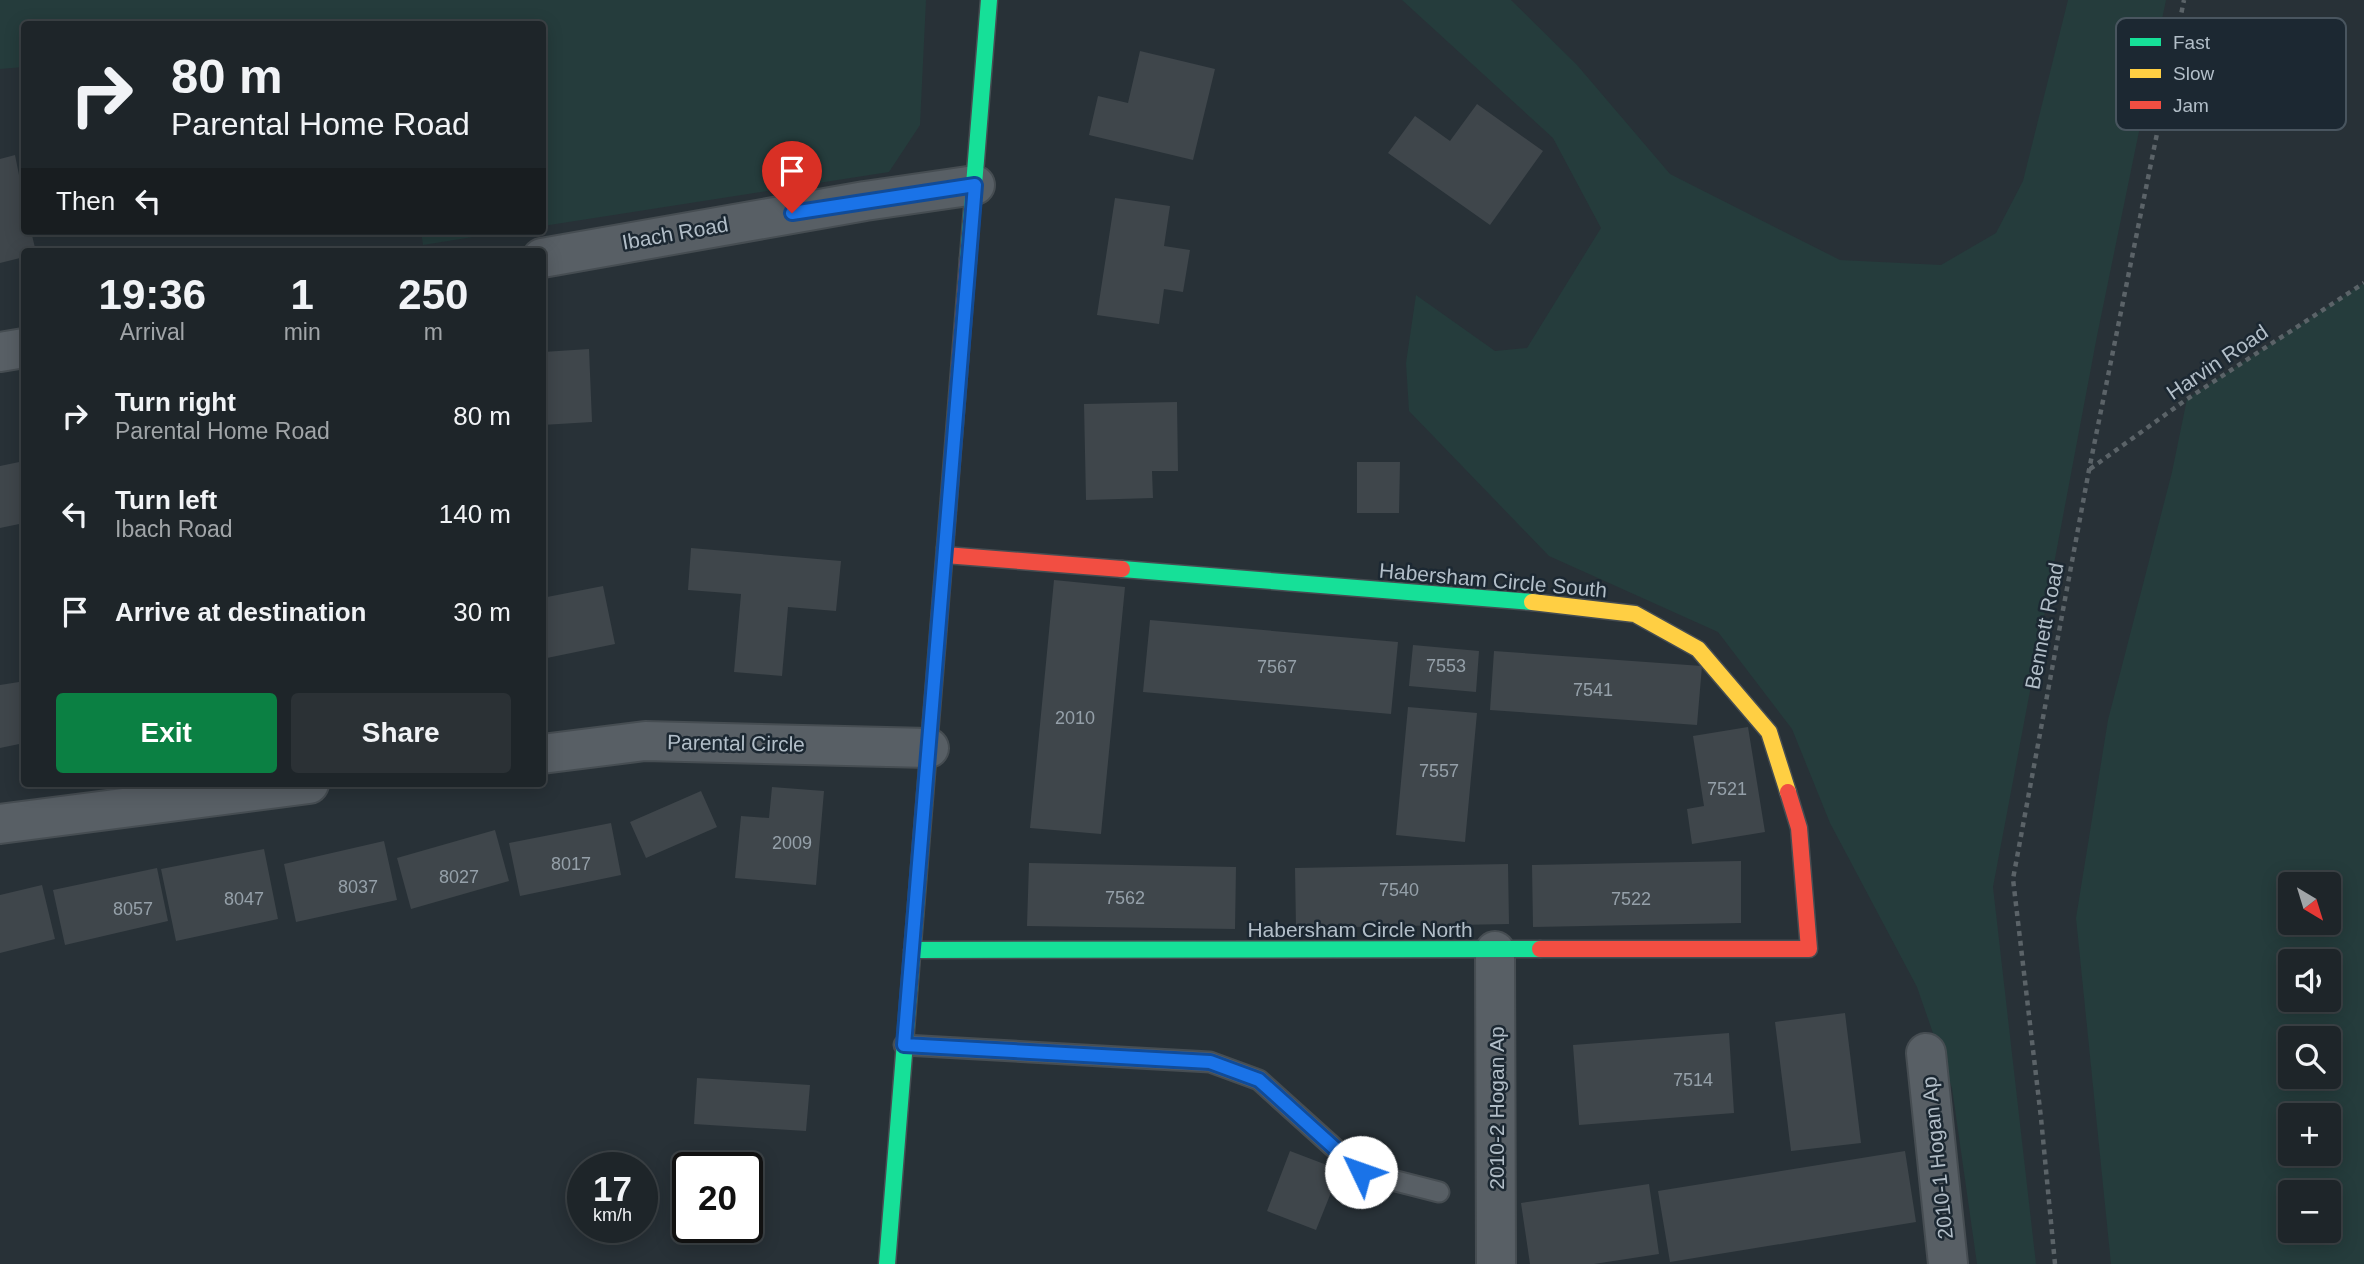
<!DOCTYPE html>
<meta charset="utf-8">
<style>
:root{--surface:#1e2529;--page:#2b3135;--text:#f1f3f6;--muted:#a1a5a8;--line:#3c4246;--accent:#0b8043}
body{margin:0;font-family:Helvetica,sans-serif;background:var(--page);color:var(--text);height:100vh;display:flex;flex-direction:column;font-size:26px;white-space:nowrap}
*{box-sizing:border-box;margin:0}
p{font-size:23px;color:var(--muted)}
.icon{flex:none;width:38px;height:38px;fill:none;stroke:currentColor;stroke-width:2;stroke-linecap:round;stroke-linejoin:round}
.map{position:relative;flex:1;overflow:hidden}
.side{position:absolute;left:21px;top:248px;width:525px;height:539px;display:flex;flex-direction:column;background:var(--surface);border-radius:7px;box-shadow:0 4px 18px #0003,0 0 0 2px var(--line)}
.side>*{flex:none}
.banner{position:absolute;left:21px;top:21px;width:525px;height:214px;border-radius:7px;box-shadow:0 4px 18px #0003,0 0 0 2px var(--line);background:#1e2529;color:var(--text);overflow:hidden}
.needle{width:46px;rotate:142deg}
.buttons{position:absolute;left:2278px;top:872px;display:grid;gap:14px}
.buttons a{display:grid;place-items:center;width:63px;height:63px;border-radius:7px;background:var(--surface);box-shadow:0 4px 18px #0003,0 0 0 2px var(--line);font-size:35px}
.speed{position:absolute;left:567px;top:1152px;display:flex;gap:14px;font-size:35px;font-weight:700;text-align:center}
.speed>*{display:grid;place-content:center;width:91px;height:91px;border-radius:50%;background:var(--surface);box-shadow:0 4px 18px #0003,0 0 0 2px var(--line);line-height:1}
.speed small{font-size:18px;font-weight:400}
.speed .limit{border:4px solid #111;border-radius:10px;background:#fff;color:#111}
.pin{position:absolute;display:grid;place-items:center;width:60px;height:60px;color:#fff;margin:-72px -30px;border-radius:50% 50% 50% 0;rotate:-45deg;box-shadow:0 0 7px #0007}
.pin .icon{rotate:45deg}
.me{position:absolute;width:77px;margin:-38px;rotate:312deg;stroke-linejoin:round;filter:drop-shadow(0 0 5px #0008)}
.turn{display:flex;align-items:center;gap:24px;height:147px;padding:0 35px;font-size:32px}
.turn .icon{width:91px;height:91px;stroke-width:2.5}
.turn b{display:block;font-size:49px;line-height:60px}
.then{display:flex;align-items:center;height:66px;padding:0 35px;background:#0003;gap:14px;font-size:26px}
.eta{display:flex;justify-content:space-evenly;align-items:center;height:119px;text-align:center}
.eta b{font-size:42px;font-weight:700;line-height:49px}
.cta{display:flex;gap:14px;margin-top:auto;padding:14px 35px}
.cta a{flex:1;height:80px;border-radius:7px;background:var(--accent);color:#fff;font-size:28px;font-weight:700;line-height:80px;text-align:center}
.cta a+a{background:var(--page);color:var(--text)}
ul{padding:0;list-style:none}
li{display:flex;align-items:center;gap:21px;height:98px;padding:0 35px}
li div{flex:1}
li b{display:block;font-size:26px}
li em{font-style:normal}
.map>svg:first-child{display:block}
.green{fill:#253c3c;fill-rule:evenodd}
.building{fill:#3f464b}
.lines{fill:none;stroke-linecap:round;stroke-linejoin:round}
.lane-casing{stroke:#464d52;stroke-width:23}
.street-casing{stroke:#464d52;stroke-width:42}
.fast-casing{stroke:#464d52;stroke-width:19}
.slow-casing{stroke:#464d52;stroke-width:19}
.jam-casing{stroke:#464d52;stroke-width:19}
.path{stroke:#5b6368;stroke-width:4.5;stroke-dasharray:5 5;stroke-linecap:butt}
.lane{stroke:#585f65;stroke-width:19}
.street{stroke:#585f65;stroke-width:38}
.fast{stroke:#16e098;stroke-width:16}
.slow{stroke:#ffcf43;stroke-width:16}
.jam{stroke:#f24e42;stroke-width:16}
.route-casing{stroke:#114b97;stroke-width:18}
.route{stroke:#1a73e8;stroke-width:12}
.labels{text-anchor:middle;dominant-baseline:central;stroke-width:5;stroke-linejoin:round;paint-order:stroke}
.number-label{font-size:18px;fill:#95a0a9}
.street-label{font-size:21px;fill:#b2bec8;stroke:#1c2832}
.key{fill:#1c2832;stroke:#49555f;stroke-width:2}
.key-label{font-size:19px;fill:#b2bec8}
</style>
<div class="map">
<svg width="2364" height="1264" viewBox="0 0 2364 1264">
<rect width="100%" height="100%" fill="#283137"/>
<path class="green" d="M0,0h926l-6,125 -31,47 -346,54 -1,-202h-518v43l-24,2z
M1402,0h109l66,65 93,109 170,86 101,5 55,-32 27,-52 45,-181h98l-69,336 -104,551 43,377h-59l-25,-176 -35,-101 -87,-164 -38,-94 -74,-97 -169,-76 -140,-145 -3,-48 10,-68 79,56 32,-3 74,-120 -48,-90z
M421,231h89l-87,14z
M2364,283v981h-253l-35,-346 32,-198 64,-248 15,-73zM2291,884h38v38h-38zM2291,961h38v38h-38zM2291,1038h38v38h-38zM2291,1115h38v38h-38zM2291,1192h38v38h-38z"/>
<path class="building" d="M1140,51l75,18 -22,91 -104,-25 9,-39 30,7z
M1477,104l66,47 -53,74 -102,-72 27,-37 35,25z
M15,155l9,45v31h7l5,21h-12v5l-24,6v-104z
M1115,198l55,8 -6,40 26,4 -7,42 -19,-3 -5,35 -62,-9z
M589,349l3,73 -50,3 1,-73z
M1177,402l1,69h-26l1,27 -67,2 -2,-96z
M24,461v62l-24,5v-62z
M1357,462h43l-1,51h-42z
M691,548l150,13 -5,50 -48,-4 -6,69 -48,-4 7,-78 -53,-4z
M1054,580l71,7 -24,247 -71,-6z
M603,586l12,58 -73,15v-61z
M1150,620l248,22 -7,72 -248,-22z
M1413,645l66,6 -3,41 -67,-6z
M1494,651l208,15 -5,59 -207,-15z
M19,682l5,32v29l-24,5v-63z
M1408,707l69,6 -12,129 -69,-7z
M1748,727l17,105 -73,12 -5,-35 17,-3 -11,-70z
M772,787l52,4 -8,94 -81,-7 6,-62 28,2z
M701,791l16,36 -71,31 -16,-36z
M611,823l10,52 -101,21 -11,-53z
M495,830l14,51 -98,28 -14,-51z
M384,841l13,59 -101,22 -12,-58z
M264,849l14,70 -102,22 -15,-72z
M1741,861v62l-208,4 -1,-62z
M1029,863l207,4 -1,62 -208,-3z
M1508,864l1,60 -213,4 -1,-60z
M157,868l11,53 -103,24 -12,-55z
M42,885l13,54 -55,14v-58z
M1845,1013l16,130 -70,8 -16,-129z
M1729,1033l5,80 -155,12 -6,-80z
M697,1078l113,7 -4,46 -112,-7z
M1290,1151l50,19 -24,60 -49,-19z
M1905,1151l11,71 -246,40 -12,-71z
M1649,1184l10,70 -65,10h-64l-9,-61z"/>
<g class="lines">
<g class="lane-casing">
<path id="lane" d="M904,1045l306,17 49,18 102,92 78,20"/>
</g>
<g class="street-casing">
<path id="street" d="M542,258l323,-57 110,-16
M0,352l24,-4
M542,754l103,-13 284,7
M0,824l309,-40
M1495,951l1,313
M1926,1053l22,211"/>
</g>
<g class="fast-casing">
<path id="fast" d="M968,259l21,-259
M1122,569l410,33
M912,950l628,-1
M887,1264l58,-716"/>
</g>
<g class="slow-casing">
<path id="slow" d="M1532,602l103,12 63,35 71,83 19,60"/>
</g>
<g class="jam-casing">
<path id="jam" d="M945,548l23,-289
M945,555l177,14
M1540,949h269l-10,-121 -11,-36"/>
</g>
<path class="path" d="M2090,469l97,-70 177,-116
M2055,1264l-14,-146 -28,-239 76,-409 95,-470"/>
<use href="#lane" class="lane"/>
<use href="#street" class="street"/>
<use href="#fast" class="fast"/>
<use href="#slow" class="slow"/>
<use href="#jam" class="jam"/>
</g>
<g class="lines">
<g class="route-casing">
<path id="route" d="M792,213l183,-28 -71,860 306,17 49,18 102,92"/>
</g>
<use href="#route" class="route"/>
</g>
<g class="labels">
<g class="number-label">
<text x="1446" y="666">7553</text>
<text x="1277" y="667">7567</text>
<text x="1593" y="690">7541</text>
<text x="1075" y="718">2010</text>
<text x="1439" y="771">7557</text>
<text x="1727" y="789">7521</text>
<text x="792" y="843">2009</text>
<text x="571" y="864">8017</text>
<text x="459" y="877">8027</text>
<text x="358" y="887">8037</text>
<text x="1399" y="890">7540</text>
<text x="1125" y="898">7562</text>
<text x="244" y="899">8047</text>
<text x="1631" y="899">7522</text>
<text x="133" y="909">8057</text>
<text x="1693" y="1080">7514</text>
</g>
<g class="street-label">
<text transform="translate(675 233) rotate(-10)">Ibach Road</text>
<text transform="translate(2217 362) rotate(-34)">Harvin Road</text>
<text transform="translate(1493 580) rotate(5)">Habersham Circle South</text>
<text transform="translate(2044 626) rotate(-79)">Bennett Road</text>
<text transform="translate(736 743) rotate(1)">Parental Circle</text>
<text x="1360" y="929">Habersham Circle North</text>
<text transform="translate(1496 1108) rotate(-90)">2010-2 Hogan Ap</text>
<text transform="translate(1937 1158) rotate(-96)">2010-1 Hogan Ap</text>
</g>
</g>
<rect x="2116" y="18" width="230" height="112" rx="10" class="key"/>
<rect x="2130" y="38" width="31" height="8" fill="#16e098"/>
<rect x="2130" y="69" width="31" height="9" fill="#ffcf43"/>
<rect x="2130" y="101" width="31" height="8" fill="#f24e42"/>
<g class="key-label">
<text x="2173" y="49">Fast</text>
<text x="2173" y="80">Slow</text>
<text x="2173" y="112">Jam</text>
</g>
</svg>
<div class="buttons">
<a><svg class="needle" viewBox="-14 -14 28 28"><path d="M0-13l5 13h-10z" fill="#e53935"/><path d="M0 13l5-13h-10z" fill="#a1a5a8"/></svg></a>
<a><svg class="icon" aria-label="sound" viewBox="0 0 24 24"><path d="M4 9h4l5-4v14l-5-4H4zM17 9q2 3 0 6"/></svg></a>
<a><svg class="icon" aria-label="search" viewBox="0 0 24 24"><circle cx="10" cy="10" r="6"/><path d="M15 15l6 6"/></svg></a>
<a>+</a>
<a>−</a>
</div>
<div class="speed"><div>17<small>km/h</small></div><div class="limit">20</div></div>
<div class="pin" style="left:792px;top:213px;background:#d93025"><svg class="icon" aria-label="arrive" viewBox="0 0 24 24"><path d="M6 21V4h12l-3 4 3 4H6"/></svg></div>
<svg class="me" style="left:1361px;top:1172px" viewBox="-20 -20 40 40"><circle r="19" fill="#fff"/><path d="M0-13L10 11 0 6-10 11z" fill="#1a73e8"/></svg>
<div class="banner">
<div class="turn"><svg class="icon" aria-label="right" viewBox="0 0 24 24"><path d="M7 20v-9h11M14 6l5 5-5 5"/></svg><div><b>80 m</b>Parental Home Road</div></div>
<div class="then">Then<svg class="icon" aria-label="left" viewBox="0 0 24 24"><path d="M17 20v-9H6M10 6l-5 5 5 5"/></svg></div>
</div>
<section class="side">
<div class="eta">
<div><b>19:36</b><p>Arrival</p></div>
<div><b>1</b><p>min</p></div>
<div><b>250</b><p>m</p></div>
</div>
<ul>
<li><svg class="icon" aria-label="right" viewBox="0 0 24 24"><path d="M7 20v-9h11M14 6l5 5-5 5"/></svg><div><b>Turn right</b><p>Parental Home Road</p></div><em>80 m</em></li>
<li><svg class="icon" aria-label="left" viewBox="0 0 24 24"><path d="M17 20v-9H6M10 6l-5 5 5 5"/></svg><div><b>Turn left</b><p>Ibach Road</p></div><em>140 m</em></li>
<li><svg class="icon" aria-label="arrive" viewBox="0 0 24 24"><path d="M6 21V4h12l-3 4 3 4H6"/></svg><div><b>Arrive at destination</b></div><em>30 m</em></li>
</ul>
<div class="cta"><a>Exit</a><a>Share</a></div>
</section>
</div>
